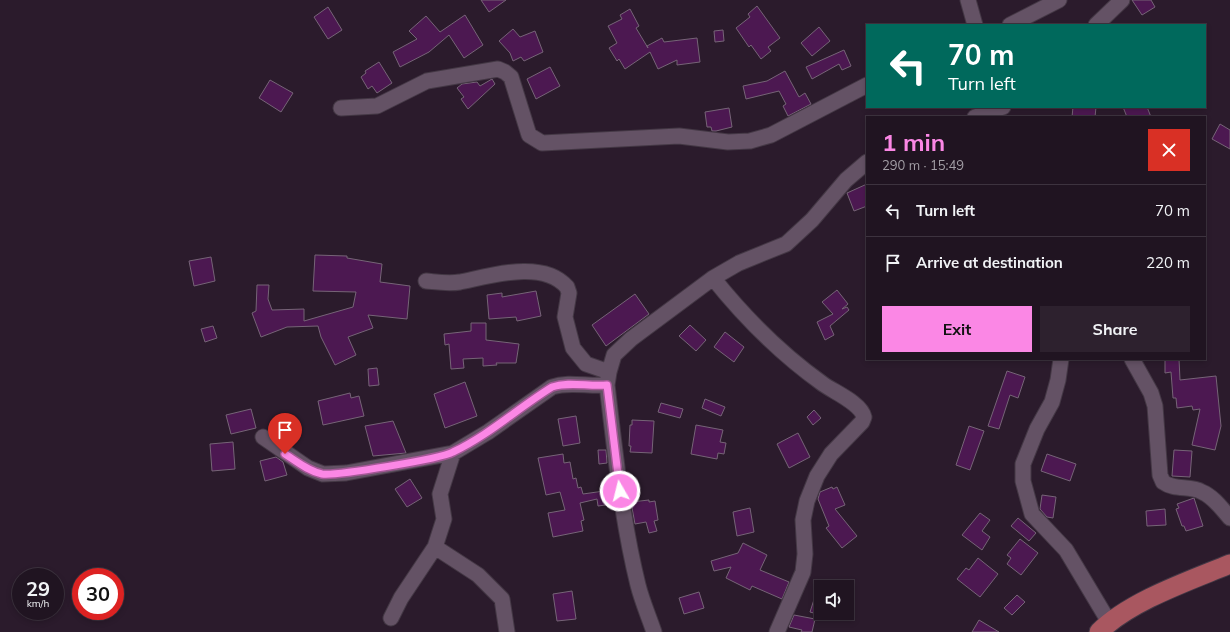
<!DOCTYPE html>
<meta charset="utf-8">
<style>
:root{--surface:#201421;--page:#2d212e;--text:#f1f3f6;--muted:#a29ea5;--line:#3d333f;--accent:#fb87e5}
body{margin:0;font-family:Mulish,sans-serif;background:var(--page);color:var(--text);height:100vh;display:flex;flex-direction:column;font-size:15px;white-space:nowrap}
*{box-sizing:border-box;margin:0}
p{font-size:13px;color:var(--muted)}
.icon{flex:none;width:22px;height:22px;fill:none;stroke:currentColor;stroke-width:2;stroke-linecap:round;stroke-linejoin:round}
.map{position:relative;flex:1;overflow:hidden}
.sheet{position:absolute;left:866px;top:116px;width:340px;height:244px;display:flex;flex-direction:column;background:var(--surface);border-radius:0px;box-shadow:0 2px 6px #0003,0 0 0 1px var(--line)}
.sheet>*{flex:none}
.hud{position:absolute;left:866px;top:24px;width:340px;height:84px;border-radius:0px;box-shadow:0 2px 6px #0003,0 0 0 1px var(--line);background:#00695c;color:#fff;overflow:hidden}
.fabs{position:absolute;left:814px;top:580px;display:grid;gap:8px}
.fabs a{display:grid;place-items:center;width:40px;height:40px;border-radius:0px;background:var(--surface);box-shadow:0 2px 6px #0003,0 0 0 1px var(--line);font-size:20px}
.speed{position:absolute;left:12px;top:568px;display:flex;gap:8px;font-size:20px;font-weight:700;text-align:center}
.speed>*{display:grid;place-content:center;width:52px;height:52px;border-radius:50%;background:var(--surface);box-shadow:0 2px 6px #0003,0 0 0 1px var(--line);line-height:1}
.speed small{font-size:10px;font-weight:400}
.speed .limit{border:6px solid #d22;background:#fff;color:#111}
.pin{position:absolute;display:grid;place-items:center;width:34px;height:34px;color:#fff;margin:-41px -17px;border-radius:50% 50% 50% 0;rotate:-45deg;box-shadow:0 0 4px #0007}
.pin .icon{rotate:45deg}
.me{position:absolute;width:44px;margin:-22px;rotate:352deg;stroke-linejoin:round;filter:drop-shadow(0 0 3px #0008)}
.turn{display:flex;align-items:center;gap:14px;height:84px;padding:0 16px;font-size:18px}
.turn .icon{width:52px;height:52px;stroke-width:2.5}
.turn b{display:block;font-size:28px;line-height:34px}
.round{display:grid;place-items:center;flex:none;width:42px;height:42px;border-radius:0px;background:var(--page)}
.head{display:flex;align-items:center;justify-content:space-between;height:68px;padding:0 16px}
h1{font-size:24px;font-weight:700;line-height:30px;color:var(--accent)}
.cta{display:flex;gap:8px;margin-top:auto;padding:8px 16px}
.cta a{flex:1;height:46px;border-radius:0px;background:var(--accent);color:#111;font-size:16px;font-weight:700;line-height:46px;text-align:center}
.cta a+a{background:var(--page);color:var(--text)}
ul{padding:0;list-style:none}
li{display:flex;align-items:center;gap:12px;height:52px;padding:0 16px;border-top:1px solid var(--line)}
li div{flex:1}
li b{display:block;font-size:15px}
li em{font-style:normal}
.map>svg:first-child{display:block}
.building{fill:#4c1851;stroke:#766477}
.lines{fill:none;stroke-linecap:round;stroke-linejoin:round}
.minor-casing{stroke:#443845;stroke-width:17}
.major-casing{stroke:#443845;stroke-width:21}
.minor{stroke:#645265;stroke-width:15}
.major{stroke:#a95760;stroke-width:19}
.route-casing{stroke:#a35895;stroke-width:10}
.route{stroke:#fb87e5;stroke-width:7}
</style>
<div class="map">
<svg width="1230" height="632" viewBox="0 0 1230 632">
<rect width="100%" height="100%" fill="#2b1b2c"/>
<path class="building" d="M481,0h25l-17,12z
M1132,0h19l4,7 -13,8z
M757,6l23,32 -12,9 3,4 -10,8 -10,-14 -2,2 -13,-19 14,-11 -2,-3z
M328,7l14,23 -14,9 -14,-22z
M630,9l9,17 -3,2 12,20 -1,-2 15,-8 2,4 33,-4 3,24 -23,3v-5l-19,9 -8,-17 -25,17 -6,-10 -2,2 -8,-13 8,-5 -9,-17 14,-7 -2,-4z
M465,15l18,30 -19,13 -15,-23 -20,17 -29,15 -7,-15 24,-13 -8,-8 17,-15 14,16z
M819,27l11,14 -18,15 -11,-13z
M513,29l7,8 15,-6 8,21 -19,9 -3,-4 -8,4 -3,-8 -11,-12z
M723,30l1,11 -9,1 -1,-11z
M844,50l7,16 -9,4 -3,-6 -27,15 -6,-12z
M379,62l13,21 -15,10 -5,-7 -4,3 -7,-12 5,-4 -1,-2z
M550,67l10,19 -24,13 -9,-20z
M785,71l14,26 6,-4 6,11 -23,12 -5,-10 3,-2 -7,-13 -33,8 -3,-13 24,-5z
M492,79l3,5 -27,25 -7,-10 3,-2 -7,-9 5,-4 15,-2 3,4z
M270,80l23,13 -12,19 -22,-14z
M1073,107h23l-1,10h-23z
M1123,107h24l4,10h-24z
M729,108l3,19 -16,4h-4l-1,-4h-4l-2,-15z
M1220,124l10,6v19l-18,-10z
M867,184v22l-13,5 -7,-18z
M315,255l32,1v2l35,6 -2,18 30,4 -3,33 -39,-4 5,13 -25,9 8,18 -21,10 -14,-28 -3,-11 -31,1 -26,10 -9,-24 4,-2 1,-26h12l-1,14 4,11 32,-1v12l49,-14 3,-15 -43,-1z
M211,257l4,24 -21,5 -5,-25z
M837,290l11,14 -6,5 5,-2 2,3 -19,16 4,9 -9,5 -8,-18 16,-8 -11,-12z
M536,291l5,25 -24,5 -1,-4 -27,2 -2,-24 15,-2v4z
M635,294l14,20 -43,32 -14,-21z
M471,323h15v17l33,4 -3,19h-20l1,2 -14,1v-8l-20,1 1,9 -13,1 -2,-25 -4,1 -1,-11 27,-3z
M690,325l16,15 -10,11 -17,-15z
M213,326l4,12 -12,4 -4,-13z
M725,332l19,15 -10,15 -20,-15z
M1165,359h14l1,21 36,-4 5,50 -6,24 -23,-5 8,-36 -7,1 -1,-4 -15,2 -1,-10h-3l-2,-26 -6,1z
M377,368l2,17 -10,1 -1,-17z
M1007,371l18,6 -7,21 -8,-3 -11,34 -11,-3z
M465,382l12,34 -32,12 -11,-34z
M350,393l1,5 8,-2 5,20 -41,9 -5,-24z
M705,399l20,8 -4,9 -19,-8z
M661,403l22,6 -3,9 -22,-6z
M251,409l5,19 -25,6 -5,-19z
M814,410l7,8 -8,7 -6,-8z
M576,416l4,27 -17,3 -5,-27z
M632,420l22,1 -2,32 -22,-1 1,-6h-2l1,-21h2z
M393,421l13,32 -33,3 -8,-30z
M696,425l27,5 -3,12 6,1 -2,11 -6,-1 -1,6 -26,-5z
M969,426l15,5 -14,39 -14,-5z
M798,433l12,24 -21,11 -12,-24z
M233,442l2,27 -23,2 -2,-27z
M598,450h8l1,13 -8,1z
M1174,450l18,1 -2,26 -18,-1z
M563,454l1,9 6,-1 3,17 3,-1 2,10 3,-1 2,7 28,-4 2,14 -15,2 -1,-7 -17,4 4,17 -3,1 2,10 -30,6 -5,-24 17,-3 -5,-18 -14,3 -8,-37z
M1047,454l29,10 -6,17 -29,-10z
M276,457l7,5 4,13 -22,6 -5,-20z
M410,479l12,19 -15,9 -12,-18z
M832,487l1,2 4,-2 8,18 -10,4 22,27 -15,12 -16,-20 3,-2 -11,-27 2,-7z
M1042,495l14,2 -3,21 -6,-1 -7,-8z
M1194,498l9,28 -17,5 -2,-5h-2l-6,-17 3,-1 -2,-4z
M649,500v2l6,-1 3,19 -4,1 3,10 -8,2 -3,-11 -11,2 -4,-22z
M750,508l4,24 -17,4 -4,-24z
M1165,509l1,16 -19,1 -1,-15z
M980,513l10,7 -8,11 8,6 -8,13 -20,-15z
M1018,518l18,15 -7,8 -18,-15z
M1020,539l18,14 -17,22 -14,-11 4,-6 -4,-3z
M743,543l24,12 -7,15 29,12 -7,17 -30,-13 -2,4 -24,-12 5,-11 -17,4 -3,-10 27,-8z
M978,558l20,16 -18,23 -23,-18 9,-11 3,2z
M819,584h2v31l-11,-3z
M572,591l4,28 -19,2 -4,-27z
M699,592l5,16 -20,6 -5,-16z
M1017,595l8,7 -13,13 -8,-7z
M794,615l21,4 -3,13h-11l1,-2 -13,-3z
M979,620l20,12h-27z"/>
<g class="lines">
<g class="minor-casing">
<path id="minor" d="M968,0l7,25
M1010,25l49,-25
M1096,25l26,-25
M341,108l36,-2 50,-25 71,-12 7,3 6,5 18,58 13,8 137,-7 49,6 22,-1 21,-6 96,-50
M975,117l28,-10
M713,278c32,40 68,76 110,106 11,8 38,19 41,33l-2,5 -31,32 -14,22 -10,25 -4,19 2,34 -2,18 -26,60
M426,281c11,1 22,3 34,1 30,-6 83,-23 107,5l2,6 -4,24 8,31 13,16 23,8
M1061,359l-3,21 -6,22 -15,27 -14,35v17l9,33 34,36 43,72
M1132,359l19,34 4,13 5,69 3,7c12,9 27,3 39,10 12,5 20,17 28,26
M263,437l45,31 15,6 23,-1 107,-20 35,-21 64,-45c17,-6 37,0 55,-2
M435,547l43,28 24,24 5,33
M391,618l10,-20 34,-51 9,-28 -4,-25 13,-41
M654,632c-5,-15 -12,-31 -16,-47 -16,-65 -23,-133 -31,-200l2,-13 5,-17 17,-16 82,-61 26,-15 47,-19 26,-24 34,-40 21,-18"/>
</g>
<g class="major-casing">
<path id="major" d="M1099,632c31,-31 90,-51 131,-68"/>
</g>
<use href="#minor" class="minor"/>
<use href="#major" class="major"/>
</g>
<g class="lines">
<g class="route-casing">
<path id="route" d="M285,454c11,7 23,17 37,20 14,2 118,-15 131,-22 36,-17 65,-44 99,-65 17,-6 37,0 55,-2l13,106"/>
</g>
<use href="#route" class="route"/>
</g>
</svg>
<div class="fabs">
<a><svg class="icon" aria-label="sound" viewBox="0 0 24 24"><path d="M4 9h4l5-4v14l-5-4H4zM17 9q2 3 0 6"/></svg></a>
</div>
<div class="speed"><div>29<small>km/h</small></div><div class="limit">30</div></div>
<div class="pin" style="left:285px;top:454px;background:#d93025"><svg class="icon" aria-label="arrive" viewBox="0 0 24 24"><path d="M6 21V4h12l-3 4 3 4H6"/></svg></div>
<svg class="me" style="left:620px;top:491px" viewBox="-20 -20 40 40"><circle r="17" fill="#fb87e5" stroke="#fff" stroke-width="3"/><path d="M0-11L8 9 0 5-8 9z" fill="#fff"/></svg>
<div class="hud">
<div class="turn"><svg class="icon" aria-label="left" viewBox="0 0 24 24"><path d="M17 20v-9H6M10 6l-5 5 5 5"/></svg><div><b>70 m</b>Turn left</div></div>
</div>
<section class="sheet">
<div class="head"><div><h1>1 min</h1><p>290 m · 15:49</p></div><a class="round" style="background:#d93025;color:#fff"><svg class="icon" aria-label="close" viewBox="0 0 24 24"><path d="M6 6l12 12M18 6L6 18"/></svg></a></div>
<ul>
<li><svg class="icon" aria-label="left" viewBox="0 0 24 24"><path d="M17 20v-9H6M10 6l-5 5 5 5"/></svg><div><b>Turn left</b></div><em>70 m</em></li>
<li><svg class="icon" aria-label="arrive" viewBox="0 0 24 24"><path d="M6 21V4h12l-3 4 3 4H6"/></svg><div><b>Arrive at destination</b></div><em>220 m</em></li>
</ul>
<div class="cta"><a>Exit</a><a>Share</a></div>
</section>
</div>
